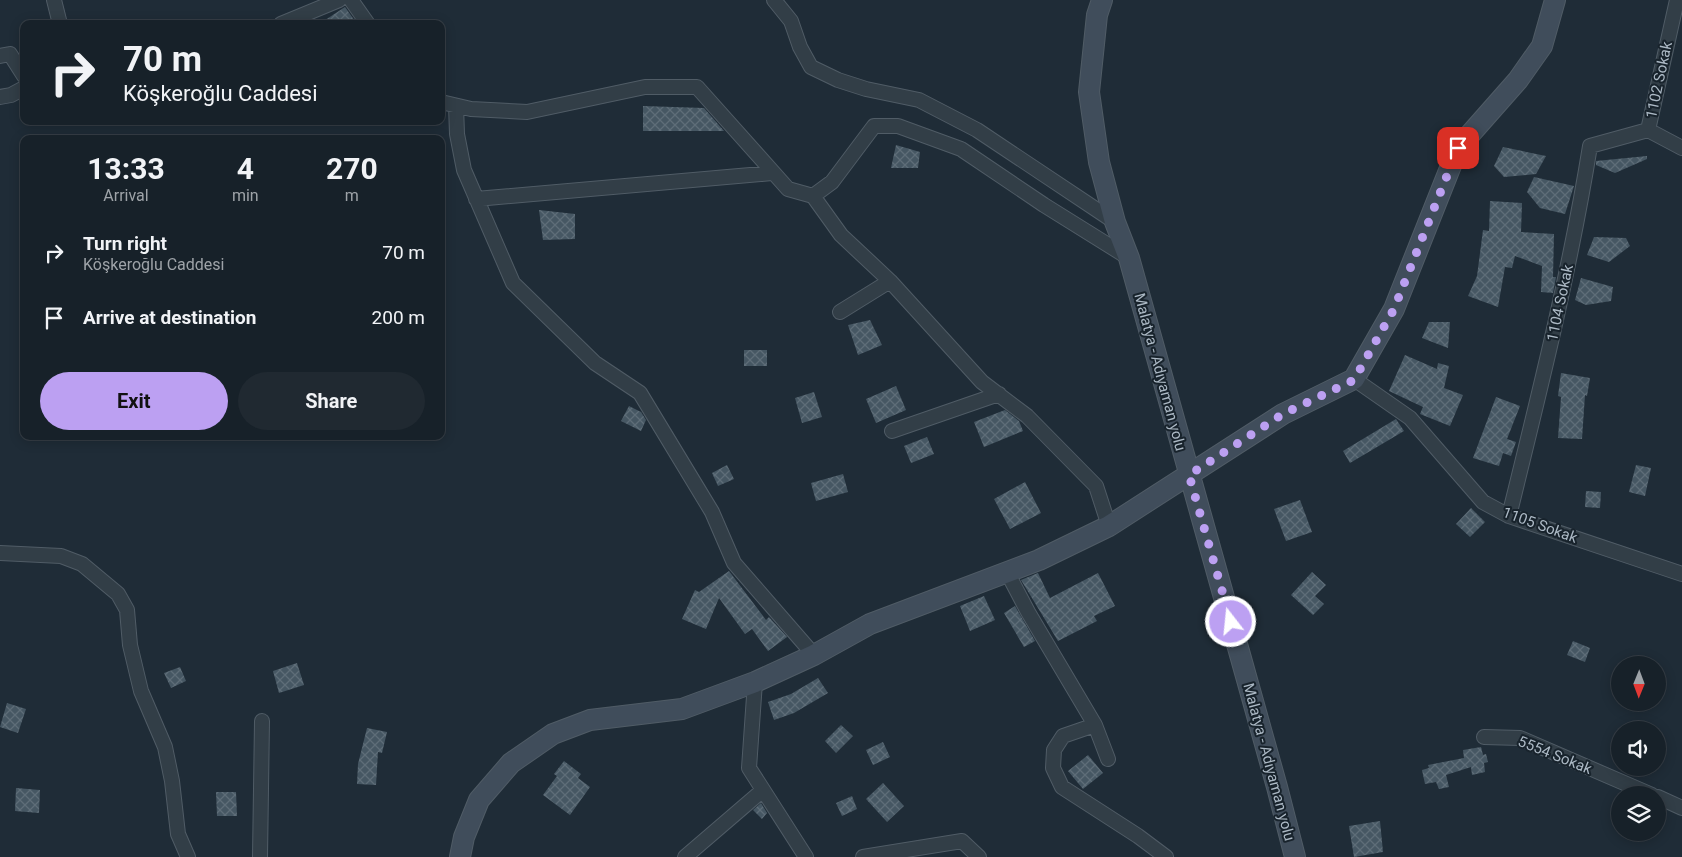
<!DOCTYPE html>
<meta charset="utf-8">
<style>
:root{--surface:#172129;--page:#202931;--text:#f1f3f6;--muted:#9ea3a8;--line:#363e46;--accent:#bca0f2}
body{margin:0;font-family:Roboto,sans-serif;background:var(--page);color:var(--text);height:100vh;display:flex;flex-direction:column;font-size:19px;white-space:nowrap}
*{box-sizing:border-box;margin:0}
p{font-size:16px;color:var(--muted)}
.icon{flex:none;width:28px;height:28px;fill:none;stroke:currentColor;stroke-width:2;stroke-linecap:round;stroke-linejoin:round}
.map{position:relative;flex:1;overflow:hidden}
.drawer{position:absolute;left:20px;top:135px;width:425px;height:305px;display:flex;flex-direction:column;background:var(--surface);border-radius:10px;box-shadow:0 2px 12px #0003,0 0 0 1px var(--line)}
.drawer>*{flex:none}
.top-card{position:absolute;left:20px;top:20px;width:425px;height:105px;border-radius:10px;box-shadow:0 2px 12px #0003,0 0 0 1px var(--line);background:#172129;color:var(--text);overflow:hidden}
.needle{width:32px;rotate:181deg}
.tools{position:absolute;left:1611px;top:656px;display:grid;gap:10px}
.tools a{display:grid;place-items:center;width:55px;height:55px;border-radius:50%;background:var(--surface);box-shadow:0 2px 12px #0003,0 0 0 1px var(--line);font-size:25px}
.pin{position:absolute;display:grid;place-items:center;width:42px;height:42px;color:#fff;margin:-21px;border-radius:10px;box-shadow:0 2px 8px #0006}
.me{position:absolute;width:55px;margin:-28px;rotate:344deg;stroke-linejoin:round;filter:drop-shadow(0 0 4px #0008)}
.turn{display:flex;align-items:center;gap:18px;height:105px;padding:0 20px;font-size:22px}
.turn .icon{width:65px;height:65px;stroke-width:2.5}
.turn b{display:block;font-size:35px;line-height:42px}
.eta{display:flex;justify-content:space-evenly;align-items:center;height:85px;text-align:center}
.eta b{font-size:30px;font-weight:700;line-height:35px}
.action{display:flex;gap:10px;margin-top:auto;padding:10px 20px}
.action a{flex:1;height:58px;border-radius:30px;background:var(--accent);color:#111;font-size:20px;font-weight:700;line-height:58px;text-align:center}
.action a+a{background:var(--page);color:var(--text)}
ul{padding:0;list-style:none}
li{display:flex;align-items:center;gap:15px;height:65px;padding:0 20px}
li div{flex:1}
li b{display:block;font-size:19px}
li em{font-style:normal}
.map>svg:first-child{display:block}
.building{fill:url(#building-cross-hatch)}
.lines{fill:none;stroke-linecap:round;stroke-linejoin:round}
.minor-casing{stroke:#505c66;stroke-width:16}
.secondary-casing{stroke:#505c66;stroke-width:22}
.minor{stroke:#323e47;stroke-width:14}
.secondary{stroke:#404d5b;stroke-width:20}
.route{stroke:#bca0f2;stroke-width:9;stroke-dasharray:0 16.2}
.labels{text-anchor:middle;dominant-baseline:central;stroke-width:4;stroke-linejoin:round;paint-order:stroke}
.street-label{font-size:15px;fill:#acb9c5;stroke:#18232c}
</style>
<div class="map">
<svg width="1682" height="857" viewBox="0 0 1682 857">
<defs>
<pattern id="building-cross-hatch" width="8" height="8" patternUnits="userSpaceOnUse" patternTransform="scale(1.25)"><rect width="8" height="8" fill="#465763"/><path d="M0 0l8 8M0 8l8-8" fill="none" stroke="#5e6d78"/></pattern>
</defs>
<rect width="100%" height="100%" fill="#1f2c37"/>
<path class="building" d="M345,7l12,17h-38z
M643,106l61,2 20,23h-81z
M896,145l24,7 -2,16h-27z
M1503,147l43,9 -10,18 -32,3 -10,-11z
M1647,156v3l-32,14 -19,-8v-4z
M1534,177l40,9 -9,28 -25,-6 -13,-16z
M1490,201l32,2 -1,29 33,2 -1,43h3l-3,16 -12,-1 1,-26 -27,-10 -3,12 -7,-1 -7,40 -30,-11 9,-20 6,-46 6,1z
M539,210l36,4v25l-32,1z
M1594,237l32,1 4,8 -21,16 -22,-7z
M1581,278l32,9 -2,14 -25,4 -11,-5z
M870,320l12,25 -24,10 -10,-30z
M1429,322h21l-2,26 -26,-10z
M744,350h23v16h-23z
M1405,355l32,14 1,-6 11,3 -5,22 19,7 -13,31 -30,-12 3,-7 -34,-16z
M1561,373l29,5 -3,18 -2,-1 -3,44 -24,-1 3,-41 -3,-1z
M896,386l10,24 -30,13 -10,-24z
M814,392l8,25 -20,6 -7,-25z
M1496,397l24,9 -13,33 9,3 -5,14 -8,-3 -4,13 -26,-8z
M629,406l12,6 5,8 -5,11 -20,-10z
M1005,410l14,11 4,10 -39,16 -10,-25z
M1396,419l8,12 -54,32 -7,-12z
M927,437l7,17 -23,9 -7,-17z
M727,465l7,14 -16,7 -6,-13z
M1636,465l15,3 -6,28 -16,-4z
M843,474l5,18 -32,9 -5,-18z
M1025,482l16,31 -31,16 -16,-30z
M1586,491l15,1 -1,16 -15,-1z
M1300,500l12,32 -26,9 -12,-32z
M1471,508l14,14 -15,15 -14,-13z
M729,571l37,49 3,-3 18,20 -19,14 -16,-22 -7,5 -26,-36 -13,31 -24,-10 13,-29 4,2z
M1312,572l14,13 -11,11 9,8 -11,11 -22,-20z
M1038,573l12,25 48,-25 17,33 -21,10 3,5 -39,20 -37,-61z
M984,596l11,24 -25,11 -10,-25z
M1015,606l20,35 -11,6 -20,-34z
M1573,641l17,7 -5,14 -18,-7z
M297,663l7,22 -25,8 -6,-22z
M180,667l6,14 -15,7 -7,-15z
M818,678l10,15 -34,20 -20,7 -6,-18 23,-8z
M7,703l19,6 -8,24 -18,-6z
M841,725l12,11 -17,17 -11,-12z
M367,728l20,4 -5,21 -4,-1 -2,33 -19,-1 1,-20z
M883,742l7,15 -17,8 -7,-15z
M1481,747l2,8 3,-1 2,8 -4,1 1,9 -13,3 -1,-8 -25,8 3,12 -10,2 -3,-7 -11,2 -3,-14 7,-2 -1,-3 36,-7 -1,-8z
M1088,755l15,18 -20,16 -15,-18z
M564,761l17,13 -3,4 12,9 -20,28 -27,-20 14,-19 -3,-2z
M883,783l21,23 -17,16 -21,-23z
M16,788l24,2 -1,23 -24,-2z
M216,792h20l1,24h-20z
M852,796l5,13 -15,7 -6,-13z
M761,803l6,10 -5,6 -9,-9z
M1380,821l3,31 -29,5 -5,-31z"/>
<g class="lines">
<g class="minor-casing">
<path id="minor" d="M54,0l6,24
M351,0l17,24
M774,0l17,21 9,26 11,20 27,13 28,9 53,11 58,30 138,92
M281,24l58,-24
M0,56l10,-2 14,22
M0,97l11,-2 13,-7
M441,102l30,7 56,3 118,-25h52l91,102 25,7 19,-14 42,-56h24l63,23 83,56 85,53
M456,106l1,28 7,36 49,113 82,80 45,30 72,119 22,51 80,92
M1648,130l29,-130
M1648,130l34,18
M813,196l28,39 49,46 92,101 45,34 69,70 13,40
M476,199l296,-26
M840,312l50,-31
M1354,379l56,39 73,84 26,14 173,58
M892,431l107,-37
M1509,516c30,-122 61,-245 81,-370l58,-16
M0,553l61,3 21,8 36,30 9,16 3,35 11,46 24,56 7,34 6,53 10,23
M1007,572l21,40 67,113 -32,11 -9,14 -1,18 9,19 76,49 28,21
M755,682l-6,86 57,89
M1095,725l13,34
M1484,737l36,1 132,57
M1658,797l24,11
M260,857l2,-136
M685,857l78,-67
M863,857l99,-16 17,16"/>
</g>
<g class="secondary-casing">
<path id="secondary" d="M1102,0l-5,15 -8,77 10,70 16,60 14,36 148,529 18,70
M460,857l4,-20 15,-37 32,-37 42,-29 37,-14 92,-11 73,-27 59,-27 56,-31 169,-64 70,-34 174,-112 71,-35 40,-70 64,-161 60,-68 24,-34 13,-46"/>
</g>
<use href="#minor" class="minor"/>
<use href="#secondary" class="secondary"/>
</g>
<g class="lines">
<path class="route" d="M1231,622l-42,-147 94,-61 71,-34 40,-71 64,-161"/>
</g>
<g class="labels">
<g class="street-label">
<text transform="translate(1659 80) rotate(-78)">1102 Sokak</text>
<text transform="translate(1560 303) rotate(-78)">1104 Sokak</text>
<text transform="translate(1160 372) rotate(75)">Malatya - Adıyaman yolu</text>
<text transform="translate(1540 525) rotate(20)">1105 Sokak</text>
<text transform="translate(1555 755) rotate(22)">5554 Sokak</text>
<text transform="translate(1269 762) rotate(75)">Malatya - Adıyaman yolu</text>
</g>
</g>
</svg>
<div class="tools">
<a><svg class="needle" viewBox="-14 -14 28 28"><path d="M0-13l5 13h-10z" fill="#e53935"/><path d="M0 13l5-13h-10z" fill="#9ea3a8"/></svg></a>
<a><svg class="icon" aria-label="sound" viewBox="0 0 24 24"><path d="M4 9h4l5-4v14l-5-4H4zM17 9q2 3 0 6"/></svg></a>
<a><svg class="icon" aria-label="layers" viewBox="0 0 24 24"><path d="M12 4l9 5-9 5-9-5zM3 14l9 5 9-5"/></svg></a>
</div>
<div class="pin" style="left:1458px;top:148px;background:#d93025"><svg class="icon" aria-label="arrive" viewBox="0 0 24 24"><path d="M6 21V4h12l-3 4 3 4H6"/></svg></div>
<svg class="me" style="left:1231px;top:622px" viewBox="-20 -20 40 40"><circle r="17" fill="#bca0f2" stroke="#fff" stroke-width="3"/><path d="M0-11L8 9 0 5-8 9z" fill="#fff"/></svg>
<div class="top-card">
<div class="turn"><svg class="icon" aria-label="right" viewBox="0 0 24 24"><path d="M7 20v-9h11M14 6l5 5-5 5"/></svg><div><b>70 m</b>Köşkeroğlu Caddesi</div></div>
</div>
<section class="drawer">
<div class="eta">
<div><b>13:33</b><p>Arrival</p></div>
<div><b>4</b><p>min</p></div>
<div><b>270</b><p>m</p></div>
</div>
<ul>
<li><svg class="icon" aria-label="right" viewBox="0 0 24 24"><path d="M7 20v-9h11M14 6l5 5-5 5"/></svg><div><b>Turn right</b><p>Köşkeroğlu Caddesi</p></div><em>70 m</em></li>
<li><svg class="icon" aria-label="arrive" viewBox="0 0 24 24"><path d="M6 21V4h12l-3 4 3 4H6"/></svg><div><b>Arrive at destination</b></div><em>200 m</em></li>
</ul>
<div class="action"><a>Exit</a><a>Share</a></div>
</section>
</div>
